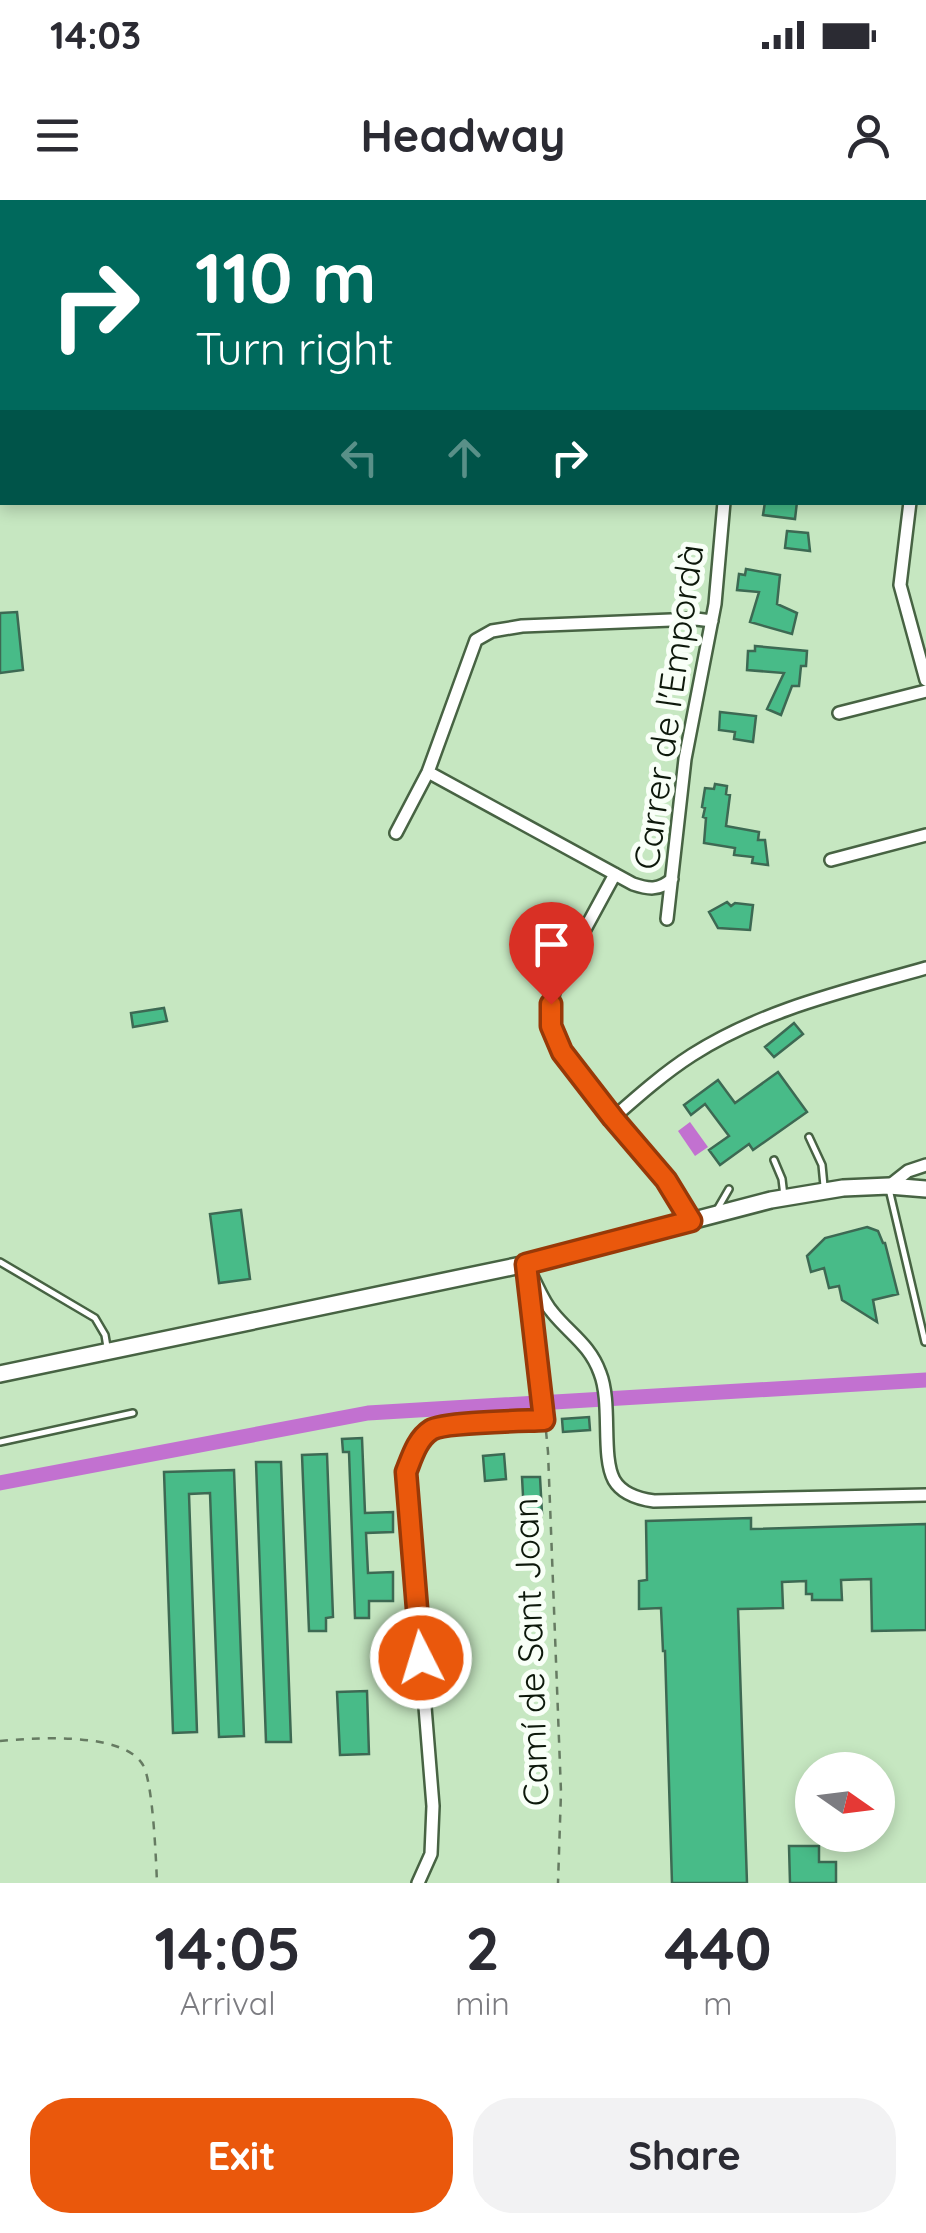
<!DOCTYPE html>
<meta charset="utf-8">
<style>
:root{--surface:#fff;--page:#f2f2f3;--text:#2b2b33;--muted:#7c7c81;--accent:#ea580c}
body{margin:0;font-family:Quicksand,sans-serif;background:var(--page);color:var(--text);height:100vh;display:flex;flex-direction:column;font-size:38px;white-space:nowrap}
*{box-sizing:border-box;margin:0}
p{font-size:32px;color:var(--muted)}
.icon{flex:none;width:55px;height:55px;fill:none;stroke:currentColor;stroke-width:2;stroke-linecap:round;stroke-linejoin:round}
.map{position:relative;height:1683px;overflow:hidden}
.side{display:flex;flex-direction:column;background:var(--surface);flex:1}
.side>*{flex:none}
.top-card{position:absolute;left:0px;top:0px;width:928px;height:305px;box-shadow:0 5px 15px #0003;background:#00695c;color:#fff;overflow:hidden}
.needle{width:65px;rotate:104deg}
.controls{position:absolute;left:795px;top:1552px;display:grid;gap:20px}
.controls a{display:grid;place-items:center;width:100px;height:100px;border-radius:50%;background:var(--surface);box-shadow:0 5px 15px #0003;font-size:50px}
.pin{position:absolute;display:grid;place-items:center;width:85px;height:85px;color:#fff;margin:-102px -42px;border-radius:50% 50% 50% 0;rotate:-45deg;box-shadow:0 0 10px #0007}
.pin .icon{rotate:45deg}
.me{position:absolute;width:110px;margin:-55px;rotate:355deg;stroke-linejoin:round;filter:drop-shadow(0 0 8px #0008)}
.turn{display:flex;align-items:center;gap:35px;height:210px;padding:0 30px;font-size:45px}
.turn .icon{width:130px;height:130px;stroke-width:2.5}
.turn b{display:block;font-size:70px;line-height:85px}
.lanes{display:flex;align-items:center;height:95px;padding:0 30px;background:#0003;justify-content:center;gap:50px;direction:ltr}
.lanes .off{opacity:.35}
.eta{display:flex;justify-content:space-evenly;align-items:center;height:170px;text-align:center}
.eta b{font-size:60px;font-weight:700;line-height:70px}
.button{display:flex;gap:20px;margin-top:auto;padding:20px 30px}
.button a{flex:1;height:115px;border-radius:40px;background:var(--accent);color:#fff;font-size:40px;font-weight:700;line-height:115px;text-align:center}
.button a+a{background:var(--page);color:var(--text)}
.status{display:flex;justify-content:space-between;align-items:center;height:70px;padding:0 50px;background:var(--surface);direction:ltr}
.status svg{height:28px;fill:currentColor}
header{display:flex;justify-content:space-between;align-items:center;height:130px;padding:0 30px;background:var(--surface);font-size:45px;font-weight:700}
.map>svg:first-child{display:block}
.water{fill:#c271d0}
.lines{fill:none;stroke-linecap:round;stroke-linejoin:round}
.canal{stroke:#c271d0;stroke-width:15}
.building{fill:#48bb88;stroke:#3d6953;stroke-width:2.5}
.service-casing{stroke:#476343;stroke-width:10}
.minor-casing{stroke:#476343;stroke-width:16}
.secondary-casing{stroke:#476343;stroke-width:20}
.motorway-casing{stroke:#927b43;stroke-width:25}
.path{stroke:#667b62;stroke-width:2.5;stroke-dasharray:8 8;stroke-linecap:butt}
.service{stroke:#fff;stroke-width:5}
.minor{stroke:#fff;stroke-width:11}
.secondary{stroke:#fff;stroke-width:15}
.motorway{stroke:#dab061;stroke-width:20}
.route-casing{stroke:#983908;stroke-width:25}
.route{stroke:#ea580c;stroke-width:18}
.labels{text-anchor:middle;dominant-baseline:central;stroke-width:10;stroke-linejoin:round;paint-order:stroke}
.street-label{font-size:35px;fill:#0d180b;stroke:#f8fff7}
</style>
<div class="status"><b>14:03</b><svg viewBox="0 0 49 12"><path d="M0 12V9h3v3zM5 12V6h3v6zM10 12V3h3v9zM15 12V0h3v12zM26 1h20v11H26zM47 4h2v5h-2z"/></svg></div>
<header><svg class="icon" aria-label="menu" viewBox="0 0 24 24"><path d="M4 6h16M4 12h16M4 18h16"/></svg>Headway<svg class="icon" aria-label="person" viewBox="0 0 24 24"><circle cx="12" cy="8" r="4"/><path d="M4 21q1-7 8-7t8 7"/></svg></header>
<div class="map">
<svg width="926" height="1683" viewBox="0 0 926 1683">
<rect width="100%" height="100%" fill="#c6e7c1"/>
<path class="water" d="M690,922l18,25 -13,9 -17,-25z"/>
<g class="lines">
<path class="canal" d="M0,1283l368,-70 558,-33"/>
</g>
<path class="building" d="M765,302h32l-2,17 -32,-4z
M787,331l21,2 2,18 -25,-3z
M746,369l34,6 -3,29 20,9 -5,21 -42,-12 9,-30 -22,-2 2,-16 6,1z
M17,412l6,58 -23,3v-60z
M755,446l52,5 -1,15h-5l-2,20h-7l-11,29 -14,-6 17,-36 -37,-3 1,-19h7z
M720,512l36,4 -3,26 -19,-3 1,-7 -16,-2z
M715,584l12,2 -1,8 4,1 -4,31 33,6 -1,8h7l3,25 -16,-2 1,-6 -19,-2 1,-7 -31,-5 2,-25 -3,-1 2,-9 -3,-1 3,-19 9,1z
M727,702l4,4 4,-3 18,2 -3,25 -32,-2 -9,-16z
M164,808l3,13 -34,6 -2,-14z
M794,823l9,11 -29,23 -9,-10z
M778,872l29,40 -54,38 -4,-6 -29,21 -11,-15 20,-14 -24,-32 -14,11 -7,-10 34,-25 17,23z
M241,1010l9,69 -31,4 -9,-69z
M867,1027l11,4 5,12h2l13,51 -25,6 4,22 -35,-22 -3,-14 -10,2 -5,-20 -13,4 -4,-16 18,-18z
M589,1217l1,13 -27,2 -1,-13z
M362,1238l3,75 28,-1v20l-27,1 2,40 25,-1v29h-24v17h-14l-6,-166h-6l-1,-13z
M327,1254l6,163 -7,1v13h-17l-7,-176z
M504,1254l2,25 -21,2 -2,-25z
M256,1262h25l10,280h-25z
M234,1270l10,266 -25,1 -9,-244 -21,1 8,238 -24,1 -9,-261z
M522,1277h18l2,36 -18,1z
M751,1318v11l175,-5v106l-54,1 -1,-52 -30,1 1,20h-30v-6h-6v-13l-24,1 1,26 -45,1 9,274h-75l-7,-232h-2l-2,-43 -22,1v-28l8,-1 -1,-59z
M367,1491l2,63 -29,1 -3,-63z
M789,1646h30v16h17v21h-46z"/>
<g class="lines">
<g class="service-casing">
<path id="service" d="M809,937l13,28 2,21
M774,960l8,19 2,17
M889,989l36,153
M718,1008l11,-19
M0,1062l95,56 10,17 2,12
M0,1242l133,-29"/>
</g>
<g class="minor-casing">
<path id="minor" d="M839,0l7,2
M925,31h1
M925,233h1
M910,302l-10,83 26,95
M839,513l87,-22
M428,572l205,112c15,5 26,7 39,-5
M396,633l32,-61 48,-132 16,-9 30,-5 174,-7 16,2
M831,660l95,-25
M615,674l-57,105 -7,24v23l3,12 8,15 51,65 54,61 24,42
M667,719l18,-160 30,-155 9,-102
M613,918c25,-22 51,-45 79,-63 72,-46 154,-64 234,-87
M889,986l19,-15 18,-6
M530,1072c7,13 13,30 23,41 17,21 37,32 47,60 12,30 1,83 14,107 8,14 25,19 40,21l272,-6
M418,1683l13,-29 2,-48 -27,-335c6,-14 11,-33 25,-41 13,-8 93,-9 113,-10l-18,-156"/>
</g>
<g class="secondary-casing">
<path id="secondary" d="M0,1174l526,-110 245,-64 72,-12 46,-2 37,3"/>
</g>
<g class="motorway-casing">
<path id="motorway" d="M0,56l2,1
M0,93l2,1
M925,125h1
M925,163h1"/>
</g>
<path class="path" d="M211,0l23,2
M333,2l8,-2
M546,1231l2,21 13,340 -3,91
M0,1541c34,-3 123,-10 143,24 10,18 13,94 14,118"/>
<use href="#service" class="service"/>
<use href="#minor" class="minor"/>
<use href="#secondary" class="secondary"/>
<use href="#motorway" class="motorway"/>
</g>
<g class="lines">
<g class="route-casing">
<path id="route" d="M421,1458l-15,-186c6,-15 11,-33 25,-42 13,-8 93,-9 113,-10l-18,-156 165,-43 -25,-41 -53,-62 -51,-66 -11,-26v-22"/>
</g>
<use href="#route" class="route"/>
</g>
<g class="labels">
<g class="street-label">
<text transform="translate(668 507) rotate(-82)">Carrer de l'Empordà</text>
<text transform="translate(530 1452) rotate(-92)">Camí de Sant Joan</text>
</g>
</g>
</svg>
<div class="controls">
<a><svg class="needle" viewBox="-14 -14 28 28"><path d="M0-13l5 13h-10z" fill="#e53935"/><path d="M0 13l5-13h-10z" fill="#7c7c81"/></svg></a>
</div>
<div class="pin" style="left:551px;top:804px;background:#d93025"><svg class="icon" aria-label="arrive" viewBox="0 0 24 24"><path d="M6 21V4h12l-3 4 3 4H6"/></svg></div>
<svg class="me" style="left:421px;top:1458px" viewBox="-20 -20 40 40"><circle r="17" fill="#ea580c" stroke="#fff" stroke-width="3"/><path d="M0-11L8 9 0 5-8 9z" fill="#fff"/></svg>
<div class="top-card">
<div class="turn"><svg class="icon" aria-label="right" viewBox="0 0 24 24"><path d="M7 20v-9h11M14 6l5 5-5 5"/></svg><div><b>110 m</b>Turn right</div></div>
<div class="lanes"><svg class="icon off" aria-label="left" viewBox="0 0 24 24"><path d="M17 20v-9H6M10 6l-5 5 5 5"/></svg><svg class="icon off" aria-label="ahead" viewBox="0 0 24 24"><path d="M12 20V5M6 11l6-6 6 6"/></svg><svg class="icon" aria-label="right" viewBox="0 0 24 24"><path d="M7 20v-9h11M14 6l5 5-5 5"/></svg></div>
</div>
</div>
<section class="side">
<div class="eta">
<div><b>14:05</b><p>Arrival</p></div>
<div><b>2</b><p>min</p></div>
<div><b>440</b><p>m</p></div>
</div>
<div class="button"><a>Exit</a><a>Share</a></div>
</section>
